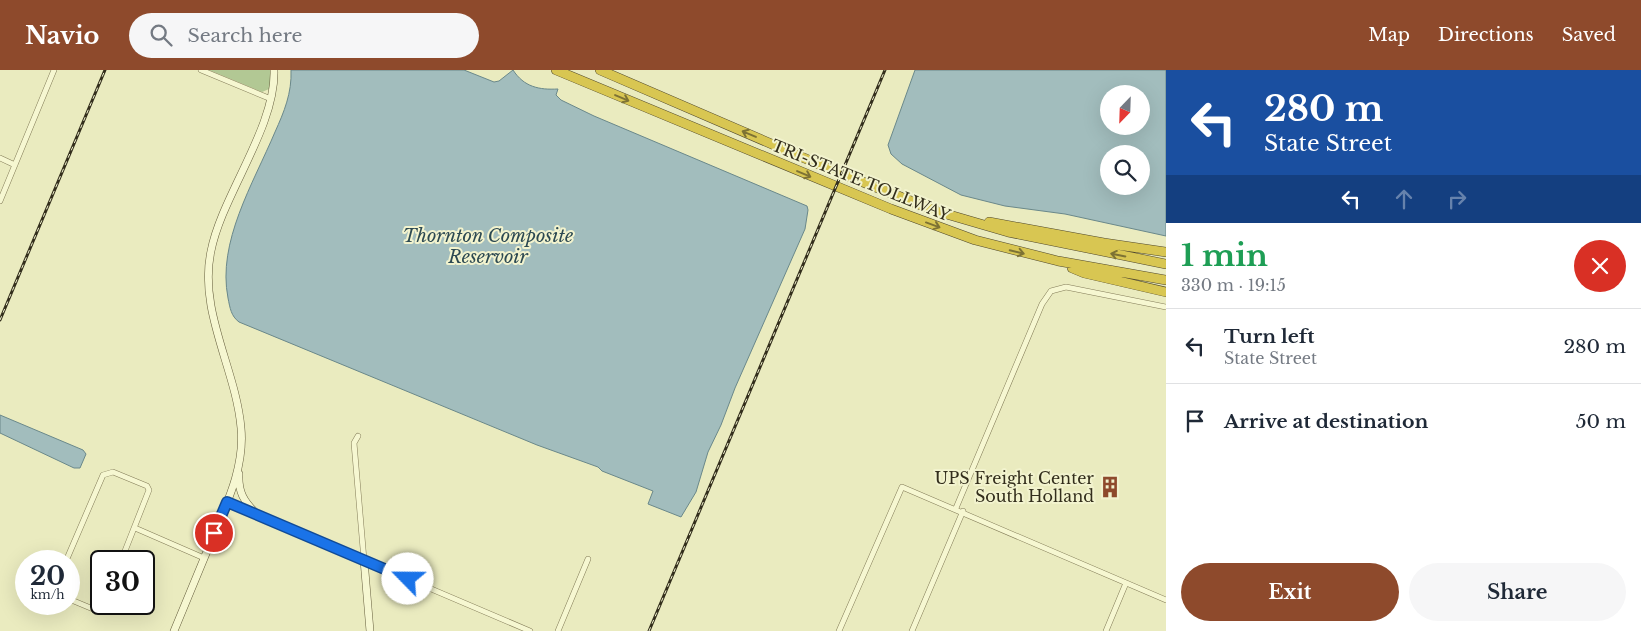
<!DOCTYPE html>
<meta charset="utf-8">
<style>
:root{--surface:#fff;--page:#f6f6f7;--text:#1f2937;--muted:#747a83;--line:#e0e1e3;--accent:#8e4a2c}
body{margin:0;font-family:"Libre Baskerville",serif;background:var(--page);color:var(--text);height:100vh;display:flex;flex-direction:column;font-size:19px;white-space:nowrap}
*{box-sizing:border-box;margin:0}
p{font-size:16px;color:var(--muted)}
.icon{flex:none;width:28px;height:28px;fill:none;stroke:currentColor;stroke-width:2;stroke-linecap:round;stroke-linejoin:round}
.map{position:relative;flex:1;overflow:hidden}
.drawer{display:flex;flex-direction:column;background:var(--surface);width:475px}
.drawer>*{flex:none}
.banner{background:#1a4fa0;color:#fff;overflow:hidden}
.needle{width:32px;rotate:203deg}
.buttons{position:absolute;left:1100px;top:15px;display:grid;gap:10px}
.buttons a{display:grid;place-items:center;width:50px;height:50px;border-radius:50%;background:var(--surface);box-shadow:0 5px 20px #0002;font-size:25px}
.speed{position:absolute;left:15px;top:480px;display:flex;gap:10px;font-size:25px;font-weight:700;text-align:center}
.speed>*{display:grid;place-content:center;width:65px;height:65px;border-radius:50%;background:var(--surface);box-shadow:0 5px 20px #0002;line-height:1}
.speed small{font-size:12px;font-weight:400}
.speed .limit{border:2px solid #111;border-radius:8px;background:#fff;color:#111}
.pin{position:absolute;display:grid;place-items:center;width:42px;height:42px;color:#fff;margin:-21px;border:2px solid #fff;border-radius:50%;box-shadow:0 1px 5px #0007}
.me{position:absolute;width:55px;margin:-28px;rotate:293deg;stroke-linejoin:round;filter:drop-shadow(0 0 4px #0008)}
.turn{display:flex;align-items:center;gap:18px;height:105px;padding:0 15px;font-size:22px}
.turn .icon{width:65px;height:65px;stroke-width:2.5}
.turn b{display:block;font-size:35px;line-height:42px}
.lanes{display:flex;align-items:center;height:48px;padding:0 15px;background:#0003;justify-content:center;gap:25px;direction:ltr}
.lanes .off{opacity:.35}
.round{display:grid;place-items:center;flex:none;width:52px;height:52px;border-radius:26px;background:var(--page)}
.overview{display:flex;align-items:center;justify-content:space-between;height:85px;padding:0 15px}
h1{font-size:30px;font-weight:800;line-height:38px;color:#1e9e55}
.action{display:flex;gap:10px;margin-top:auto;padding:10px 15px}
.action a{flex:1;height:58px;border-radius:30px;background:var(--accent);color:#fff;font-size:20px;font-weight:800;line-height:58px;text-align:center}
.action a+a{background:var(--page);color:var(--text)}
ul{padding:0;list-style:none}
li{display:flex;align-items:center;gap:15px;height:75px;padding:0 15px;border-top:1px solid var(--line)}
li div{flex:1}
li b{display:block;font-size:19px}
li em{font-style:normal}
header{display:flex;align-items:center;gap:30px;box-sizing:border-box;height:70px;padding:0 25px;background:var(--accent);color:#fff}
header strong{font-size:24px}
nav{display:flex;gap:28px;margin-inline-start:auto;font-size:18px}
.search{width:350px;height:45px;background:var(--page);display:flex;align-items:center;gap:12px;box-sizing:border-box;padding:0 18px;border-radius:28px;color:var(--muted);font-size:19px}
main{display:flex;flex:1;min-height:0}
.map>svg:first-child{display:block}
.green{fill:#b2c894}
.water{fill:#a2bdbd;stroke:#6a888a;fill-rule:evenodd}
.lines{fill:none;stroke-linecap:round;stroke-linejoin:round}
.street-casing{stroke:#837c58;stroke-width:6}
.secondary-casing{stroke:#645d3c;stroke-width:8}
.highway-casing{stroke:#50482d;stroke-width:10}
.street{stroke:#f6f7d1;stroke-width:5}
.secondary{stroke:#f6f7d1;stroke-width:7}
.highway{stroke:#d8c652;stroke-width:9}
.rail-casing{stroke:#332e1c;stroke-width:3}
.rail{stroke:#f2f3ce;stroke-width:1;stroke-dasharray:4;stroke-linecap:butt}
.oneway{stroke:#7d7234}
.route-casing{stroke:#114b97;stroke-width:12}
.route{stroke:#1a73e8;stroke-width:9}
.labels{text-anchor:middle;dominant-baseline:central;stroke-width:4;stroke-linejoin:round;paint-order:stroke}
.street-label{font-size:16px;fill:#332e1c;stroke:#f2f3ce}
.poi-label{font-size:16px;fill:#332e1c;stroke:#f2f3ce;text-anchor:end}
.water-label{font-size:18px;font-style:italic;fill:#2c4952;stroke:#f2f3ce}
</style>
<header>
<strong>Navio</strong>
<div class="search"><svg class="icon" aria-label="search" viewBox="0 0 24 24"><circle cx="10" cy="10" r="6"/><path d="M15 15l6 6"/></svg>Search here</div>
<nav><a>Map</a><a>Directions</a><a>Saved</a></nav>
</header>
<main>
<div class="map">
<svg width="1166" height="561" viewBox="0 0 1166 561">
<rect width="100%" height="100%" fill="#eaebbf"/>
<path class="green" d="M209,0h65l2,16 -14,6z"/>
<path class="water" d="M291,0h173l30,12 5,-1 14,-11c11,17 26,20 45,19l-2,6 5,5 33,16 213,90 1,4 -3,19 -70,159 -14,37 -13,27 -12,40 -15,25 -33,-13 5,-13 -51,-20 -4,-4 -61,-22 -298,-123c-8,-6 -9,-14 -11,-24 -11,-56 25,-114 47,-166 9,-20 17,-39 16,-62z
M915,0h251v166l-101,-22 -60,-8 -44,-11 -59,-31 -11,-10 -3,-9zM1109,24h32v32h-32zM1109,84h32v32h-32z
M0,345l83,35 3,4 -6,14h-6l-74,-35z"/>
<g class="lines">
<g class="street-casing">
<path id="street" d="M201,0l70,29
M0,88l15,7
M0,131l54,-131
M358,366l-4,7 10,117
M227,432l303,129
M956,438l86,-204 9,-13 15,-4 100,20
M135,458l69,30
M66,491l37,-86 10,-3 34,14 2,4 -28,71
M69,529l24,10 6,-1 3,-4
M558,561l30,-72
M839,561l63,-144 264,113
M912,561l51,-120
M1106,561l20,-48"/>
</g>
<g class="secondary-casing">
<path id="secondary" d="M239,404c-1,18 5,28 18,40
M364,490l6,71
M174,561c12,-29 24,-58 36,-87 15,-37 35,-75 31,-116 -5,-59 -43,-117 -30,-177 11,-56 65,-124 63,-181"/>
</g>
<g class="highway-casing">
<path id="highway" d="M556,0l335,139 84,31 83,21 108,19
M600,0l225,97 111,44 72,21 158,32
M989,152l115,21 62,9
M1072,198l12,5 82,19"/>
</g>
<use href="#street" class="street"/>
<use href="#secondary" class="secondary"/>
<use href="#highway" class="highway"/>
<g class="rail-casing">
<path id="rail" d="M0,250l105,-250
M649,561l236,-561"/>
</g>
<use href="#rail" class="rail"/>
</g>
<defs><path id="oneway-shaft" d="M-6 0H5M1.5-3L5.5 0L1.5 3" fill="none" stroke-width="1.6" stroke-linecap="round" stroke-linejoin="round" transform="scale(1.25)"/></defs>
<g class="oneway">
<use href="#oneway-shaft" transform="translate(622 28) rotate(23)"/>
<use href="#oneway-shaft" transform="translate(749 64) rotate(-157)"/>
<use href="#oneway-shaft" transform="translate(804 104) rotate(23)"/>
<use href="#oneway-shaft" transform="translate(933 155) rotate(20)"/>
<use href="#oneway-shaft" transform="translate(1017 182) rotate(14)"/>
<use href="#oneway-shaft" transform="translate(1118 185) rotate(-169)"/>
</g>
<g class="lines">
<g class="route-casing">
<path id="route" d="M214,463l13,-31 181,77"/>
</g>
<use href="#route" class="route"/>
</g>
<defs>
<g id="building-bare" transform="scale(1.725)"><path d="M-4-6H4V6H1V3H-1V6H-4ZM-2.5-4.3h1.7v1.8h-1.7ZM.8-4.3h1.7v1.8H.8ZM-2.5-1h1.7V.8h-1.7ZM.8-1h1.7V.8H.8Z" fill="#8e4a2c" stroke="#f2f3ce" stroke-width="2.5" paint-order="stroke"/></g>
</defs>
<g fill-rule="evenodd">
<use href="#building-bare" x="1110" y="417"/>
</g>
<g class="labels">
<g class="street-label">
<text transform="translate(861 110) rotate(22)">TRI-STATE TOLLWAY</text>
</g>
<g class="poi-label">
<text x="1094" y="408">UPS Freight Center<tspan x="1094" dy="18">South Holland</tspan></text>
</g>
<g class="water-label">
<text x="488" y="166">Thornton Composite<tspan x="488" dy="21">Reservoir</tspan></text>
</g>
</g>
</svg>
<div class="buttons">
<a><svg class="needle" viewBox="-14 -14 28 28"><path d="M0-13l5 13h-10z" fill="#e53935"/><path d="M0 13l5-13h-10z" fill="#747a83"/></svg></a>
<a><svg class="icon" aria-label="search" viewBox="0 0 24 24"><circle cx="10" cy="10" r="6"/><path d="M15 15l6 6"/></svg></a>
</div>
<div class="speed"><div>20<small>km/h</small></div><div class="limit">30</div></div>
<div class="pin" style="left:214px;top:463px;background:#d93025"><svg class="icon" aria-label="arrive" viewBox="0 0 24 24"><path d="M6 21V4h12l-3 4 3 4H6"/></svg></div>
<svg class="me" style="left:408px;top:509px" viewBox="-20 -20 40 40"><circle r="19" fill="#fff"/><path d="M0-13L10 11 0 6-10 11z" fill="#1a73e8"/></svg>
</div>
<section class="drawer">
<div class="banner">
<div class="turn"><svg class="icon" aria-label="left" viewBox="0 0 24 24"><path d="M17 20v-9H6M10 6l-5 5 5 5"/></svg><div><b>280 m</b>State Street</div></div>
<div class="lanes"><svg class="icon" aria-label="left" viewBox="0 0 24 24"><path d="M17 20v-9H6M10 6l-5 5 5 5"/></svg><svg class="icon off" aria-label="ahead" viewBox="0 0 24 24"><path d="M12 20V5M6 11l6-6 6 6"/></svg><svg class="icon off" aria-label="right" viewBox="0 0 24 24"><path d="M7 20v-9h11M14 6l5 5-5 5"/></svg></div>
</div>
<div class="overview"><div><h1>1 min</h1><p>330 m · 19:15</p></div><a class="round" style="background:#d93025;color:#fff"><svg class="icon" aria-label="close" viewBox="0 0 24 24"><path d="M6 6l12 12M18 6L6 18"/></svg></a></div>
<ul>
<li><svg class="icon" aria-label="left" viewBox="0 0 24 24"><path d="M17 20v-9H6M10 6l-5 5 5 5"/></svg><div><b>Turn left</b><p>State Street</p></div><em>280 m</em></li>
<li><svg class="icon" aria-label="arrive" viewBox="0 0 24 24"><path d="M6 21V4h12l-3 4 3 4H6"/></svg><div><b>Arrive at destination</b></div><em>50 m</em></li>
</ul>
<div class="action"><a>Exit</a><a>Share</a></div>
</section>
</main>
